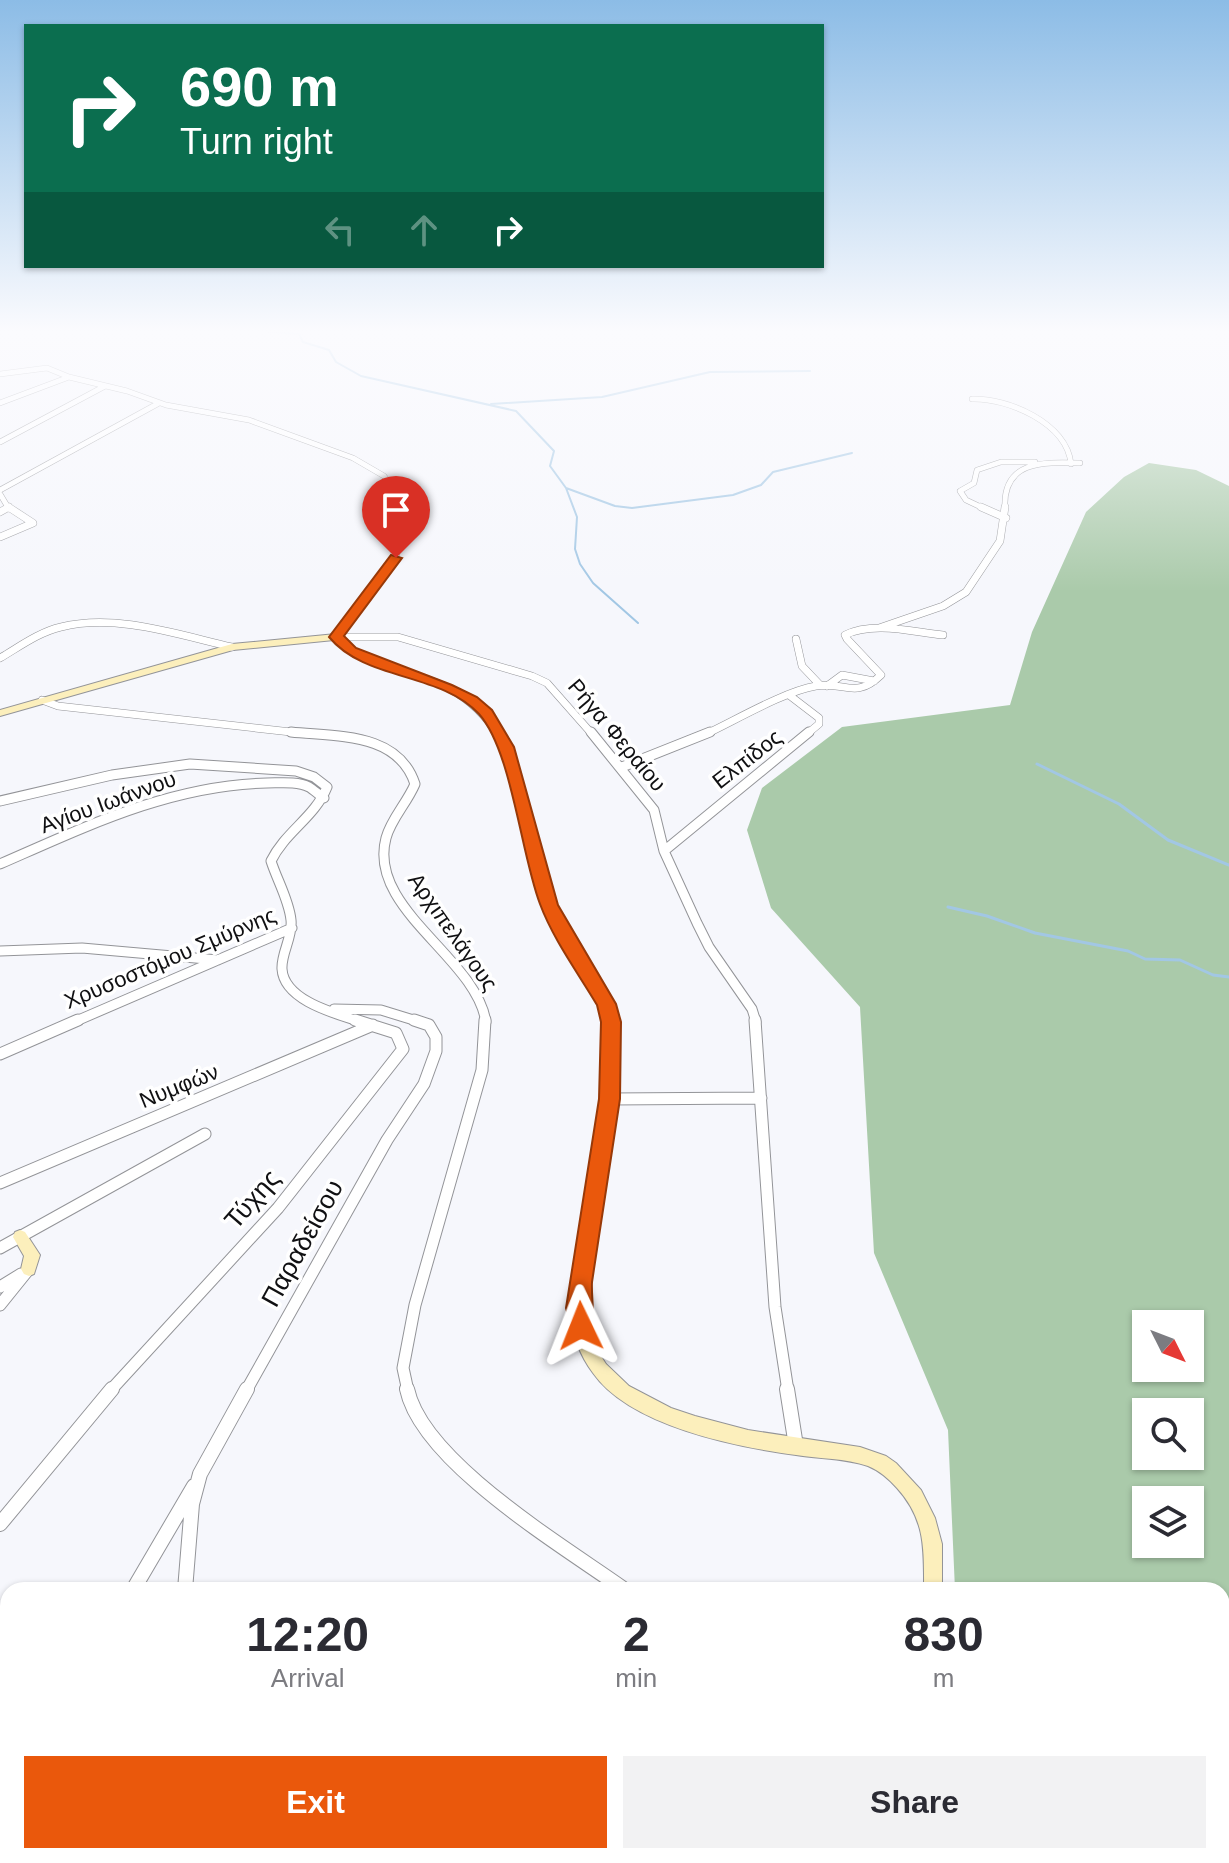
<!DOCTYPE html>
<meta charset="utf-8">
<style>
:root{--surface:#fff;--page:#f2f2f3;--text:#2b2b33;--muted:#7c7c81;--accent:#ea580c}
body{margin:0;font-family:Helvetica,sans-serif;background:var(--page);color:var(--text);height:100vh;display:flex;flex-direction:column;font-size:30px;white-space:nowrap}
*{box-sizing:border-box;margin:0}
p{font-size:26px;color:var(--muted)}
.icon{flex:none;width:44px;height:44px;fill:none;stroke:currentColor;stroke-width:2;stroke-linecap:round;stroke-linejoin:round}
.map{position:relative;flex:1;overflow:hidden}
.drawer{position:absolute;left:0px;top:1582px;width:1230px;height:282px;display:flex;flex-direction:column;background:var(--surface);border-radius:24px 24px 0 0;box-shadow:0 2px 6px #0004}
.drawer>*{flex:none}
.guide{position:absolute;left:24px;top:24px;width:800px;height:244px;border-radius:0px;box-shadow:0 2px 6px #0004;background:#0b6e4f;color:#fff;overflow:hidden}
.needle{width:52px;rotate:132deg}
.controls{position:absolute;left:1132px;top:1310px;display:grid;gap:16px}
.controls a{display:grid;place-items:center;width:72px;height:72px;border-radius:0px;background:var(--surface);box-shadow:0 2px 6px #0004;font-size:40px}
.pin{position:absolute;display:grid;place-items:center;width:68px;height:68px;color:#fff;margin:-82px -34px;border-radius:50% 50% 50% 0;rotate:-45deg;box-shadow:0 0 8px #0007}
.pin .icon{rotate:45deg}
.me{position:absolute;width:88px;margin:-44px;rotate:358deg;stroke-linejoin:round;filter:drop-shadow(0 0 6px #0008)}
.turn{display:flex;align-items:center;gap:28px;height:168px;padding:0 24px;font-size:36px}
.turn .icon{width:104px;height:104px;stroke-width:2.5}
.turn b{display:block;font-size:56px;line-height:68px}
.lanes{display:flex;align-items:center;height:76px;padding:0 24px;background:#0003;justify-content:center;gap:40px;direction:ltr}
.lanes .off{opacity:.35}
.eta{display:flex;justify-content:space-evenly;align-items:center;height:136px;text-align:center}
.eta b{font-size:48px;font-weight:800;line-height:56px}
.cta{display:flex;gap:16px;margin-top:auto;padding:16px 24px}
.cta a{flex:1;height:92px;border-radius:0px;background:var(--accent);color:#fff;font-size:32px;font-weight:800;line-height:92px;text-align:center}
.cta a+a{background:var(--page);color:var(--text)}
.map>svg:first-child{display:block}
.forest{fill:#aacaaa;fill-rule:evenodd}
.lines{fill:none;stroke-linecap:round;stroke-linejoin:round}
.stream-far1{stroke:#a2c7e4;stroke-width:2}
.stream{stroke:#a2c7e4;stroke-width:3}
.street-far4-casing{stroke:#939498;stroke-width:6}
.street-far3-casing{stroke:#939498;stroke-width:8}
.street-far2-casing{stroke:#939498;stroke-width:11}
.street-far1-casing{stroke:#939498;stroke-width:13}
.street-casing{stroke:#939498;stroke-width:16}
.secondary-casing{stroke:#939498;stroke-width:2}
.street-far4{stroke:#fff;stroke-width:5}
.street-far3{stroke:#fff;stroke-width:7}
.street-far2{stroke:#fff;stroke-width:9}
.street-far1{stroke:#fff;stroke-width:11}
.street{stroke:#fff;stroke-width:14}
.secondary{fill:#fcefbc;fill-rule:evenodd}
.route{fill:#ea580c;stroke:#983908;stroke-width:2}
.labels{text-anchor:middle;dominant-baseline:central;stroke-width:7;stroke-linejoin:round;paint-order:stroke}
.street-label{font-size:22px;fill:#101012;stroke:#fff}
.near-street-label{font-size:26px;fill:#101012;stroke:#fff}
</style>
<div class="map">
<svg width="1229" height="1863" viewBox="0 0 1229 1863">
<rect width="100%" height="100%" fill="#f6f7fc"/>
<path class="forest" d="M1149,463l47,7 33,16v1377h-334l-1,-7h328v-266h-267l-7,-160 -74,-177 -14,-246 -89,-99 -24,-78 15,-42 80,-61 168,-22 22,-73 54,-120 38,-35zM1146,1324h44v44h-44zM1146,1412h44v44h-44zM1146,1500h44v44h-44z"/>
<g class="lines">
<path class="stream-far1" d="M268,332l31,2 4,8 26,8 7,12 25,14 155,35 38,40 -4,15 16,22 49,18 17,2 101,-13 28,-10 12,-13 79,-19
M491,404l111,-7 108,-25 100,-1
M566,488l11,29 -2,32 5,15 13,19 45,40"/>
<path class="stream" d="M1037,764l82,40 49,36 61,25
M948,907l39,9 48,17 93,18 17,8 35,1 33,15 16,2"/>
<g class="street-far4-casing">
<path id="street-far4" d="M0,374l47,-6 22,9
M972,399c36,-1 95,24 99,65
M0,403l69,-26 58,14 39,14 83,15 104,38 31,18 9,12 3,21
M0,442l105,-56
M0,490l159,-87
M0,494l9,15
M985,509l-19,-9 -6,-9 14,-8 3,-13 24,-8h34
M1005,509c-3,-49 39,-47 75,-46"/>
</g>
<g class="street-far3-casing">
<path id="street-far3" d="M981,507l25,11
M0,512l9,-5
M0,537l33,-14 -23,-15
M879,628l64,-22 23,-14 34,-51 5,-34
M336,637l60,-79v-51
M336,637h62l134,39 15,7 45,51
M796,639l6,27 18,19
M0,658c19,-11 39,-26 61,-31 55,-14 118,8 171,20
M827,686l15,-11 32,6
M789,695l30,23v6l-12,10
M42,700l16,6 251,28
M706,734c30,-14 79,-43 110,-48 29,-5 39,14 65,-11l-34,-36 -2,-4c28,-14 68,-3 98,0"/>
</g>
<g class="street-far2-casing">
<path id="street-far2" d="M291,732c46,5 107,0 124,52 -8,19 -24,35 -29,54 -19,71 90,119 100,184
M591,732l63,78 10,41 33,72 12,24 43,62 4,13
M622,767l88,-35
M0,801l112,-26 78,-11 106,7 18,6 13,10c-12,30 -42,45 -56,74 6,19 18,39 20,59 2,17 -10,33 -9,49 2,32 55,45 79,53
M664,851l145,-119
M0,864c87,-38 171,-79 267,-81 13,0 30,-2 42,4 5,3 10,8 15,11
M0,951l82,-3 136,12
M334,1009l47,1 39,12
M74,1022l218,-94"/>
</g>
<g class="street-far1-casing">
<path id="street-far1" d="M755,1020l20,287 13,84
M0,1054l78,-34
M610,1099l151,-1
M0,1183l373,-158
M0,1248l205,-114
M0,1287l21,-13
M0,1305l29,-36
M110,1391l168,-183 125,-159 -7,-16 -41,-13
M246,1391l141,-251 37,-56 12,-33v-14l-7,-12 -15,-5
M408,1391l-5,-23 12,-63 67,-235 3,-50"/>
</g>
<g class="street-casing">
<path id="street" d="M407,1389c15,73 158,158 218,201
M787,1389l9,57
M0,1524l112,-135
M133,1590l61,-104
M185,1590l7,-86 8,-30 47,-85
M550,1856l13,7
M714,1856l6,7
M475,1863l21,-7"/>
</g>
<g class="secondary-casing">
<path id="secondary" d="M336,634c9,5 15,14 26,18 64,28 112,25 149,95l44,158 57,99 7,35v37l-4,39 -27,154 -2,45 9,33 11,17 23,22 42,22 24,8 53,14 112,17 26,9 10,7 25,27 14,28 7,26v46h-18c0,-40 2,-70 -27,-102 -8,-9 -17,-17 -29,-22 -23,-8 -48,-7 -72,-11 -60,-8 -166,-29 -203,-82 -13,-17 -21,-40 -23,-62 -1,-21 3,-45 7,-66 8,-56 25,-111 28,-167 2,-23 2,-50 -5,-73 -3,-9 -10,-18 -15,-26 -13,-23 -32,-49 -42,-74 -7,-16 -9,-35 -14,-53 -9,-35 -19,-70 -28,-105 -27,-53 -66,-63 -119,-81 -18,-7 -35,-11 -48,-26l-101,10 -233,66v-6l232,-66z
M20,1230l5,2 15,23 -6,19 -5,2 -5,-2 -3,-5 3,-13 -11,-19 2,-5z
M845,1856h22v7h-22z"/>
</g>
<use href="#street-far4" class="street-far4"/>
<use href="#street-far3" class="street-far3"/>
<use href="#street-far2" class="street-far2"/>
<use href="#street-far1" class="street-far1"/>
<use href="#street" class="street"/>
<use href="#secondary" class="secondary"/>
</g>
<linearGradient id="sky" x2="0" y2="1"><stop stop-color="#8cbce6"/><stop offset="0.56" stop-color="#fbfbfe"/><stop offset="1" stop-color="#fbfbfe" stop-opacity="0"/></linearGradient>
<rect width="1229" height="592" fill="url(#sky)"/>
<path class="route" d="M391,555l11,3 -58,78 12,12 96,37 25,12 15,13 22,37 44,158 58,99 5,18 -1,77 -28,183c-1,16 4,38 -2,52l-9,4 -8,-4 -7,-26 33,-209 2,-77 -4,-17c-19,-32 -44,-66 -57,-101 -19,-49 -28,-153 -61,-190 -39,-42 -114,-33 -150,-77z"/>
<g class="labels">
<g class="street-label">
<text transform="translate(617 735) rotate(50)">Ρήγα Φεραίου</text>
<text transform="translate(747 759) rotate(-38)">Ελπίδος</text>
<text transform="translate(108 802) rotate(-20)">Αγίου Ιωάννου</text>
<text transform="translate(453 932) rotate(55)">Αρχιπελάγους</text>
<text transform="translate(170 958) rotate(-23)">Χρυσοστόμου Σμύρνης</text>
<text transform="translate(179 1086) rotate(-22)">Νυμφών</text>
</g>
<g class="near-street-label">
<text transform="translate(252 1199) rotate(-49)">Τύχης</text>
<text transform="translate(302 1243) rotate(-61)">Παραδείσου</text>
</g>
</g>
</svg>
<div class="controls">
<a><svg class="needle" viewBox="-14 -14 28 28"><path d="M0-13l5 13h-10z" fill="#e53935"/><path d="M0 13l5-13h-10z" fill="#7c7c81"/></svg></a>
<a><svg class="icon" aria-label="search" viewBox="0 0 24 24"><circle cx="10" cy="10" r="6"/><path d="M15 15l6 6"/></svg></a>
<a><svg class="icon" aria-label="layers" viewBox="0 0 24 24"><path d="M12 4l9 5-9 5-9-5zM3 14l9 5 9-5"/></svg></a>
</div>
<div class="pin" style="left:396px;top:558px;background:#d93025"><svg class="icon" aria-label="arrive" viewBox="0 0 24 24"><path d="M6 21V4h12l-3 4 3 4H6"/></svg></div>
<svg class="me" style="left:581px;top:1326px" viewBox="-20 -20 40 40"><path d="M0-17L14 15 0 8-14 15z" fill="#ea580c" stroke="#fff" stroke-width="4"/></svg>
<div class="guide">
<div class="turn"><svg class="icon" aria-label="right" viewBox="0 0 24 24"><path d="M7 20v-9h11M14 6l5 5-5 5"/></svg><div><b>690 m</b>Turn right</div></div>
<div class="lanes"><svg class="icon off" aria-label="left" viewBox="0 0 24 24"><path d="M17 20v-9H6M10 6l-5 5 5 5"/></svg><svg class="icon off" aria-label="ahead" viewBox="0 0 24 24"><path d="M12 20V5M6 11l6-6 6 6"/></svg><svg class="icon" aria-label="right" viewBox="0 0 24 24"><path d="M7 20v-9h11M14 6l5 5-5 5"/></svg></div>
</div>
<section class="drawer">
<div class="eta">
<div><b>12:20</b><p>Arrival</p></div>
<div><b>2</b><p>min</p></div>
<div><b>830</b><p>m</p></div>
</div>
<div class="cta"><a>Exit</a><a>Share</a></div>
</section>
</div>
